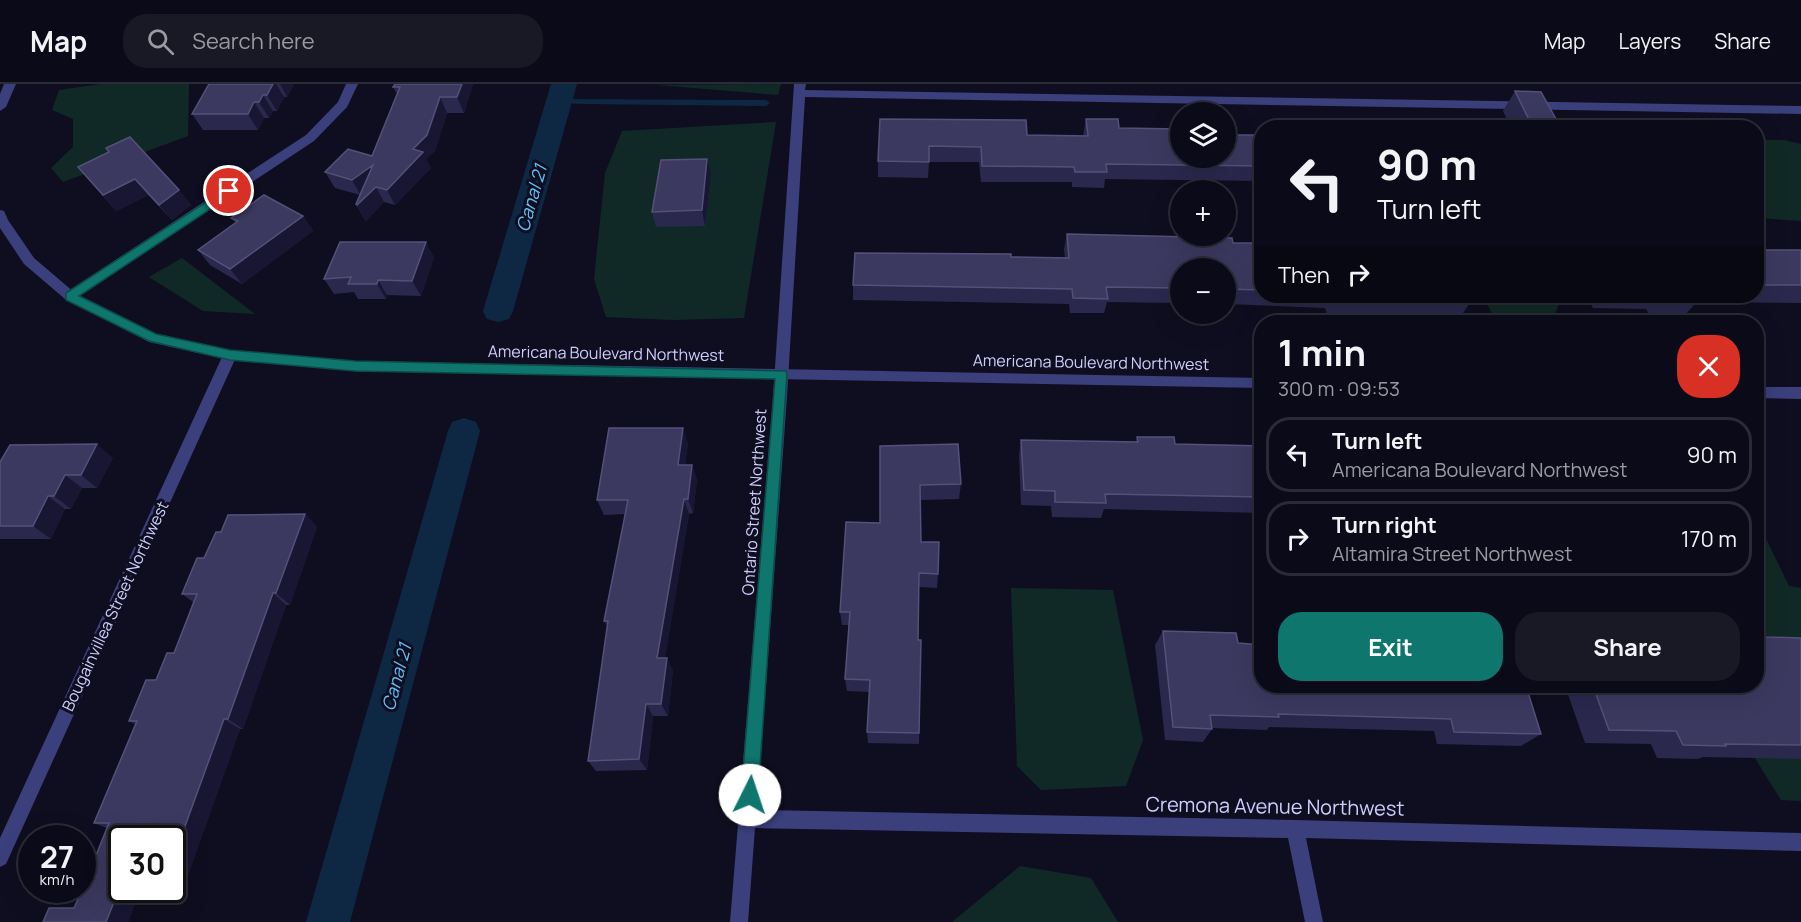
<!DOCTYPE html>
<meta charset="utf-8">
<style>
:root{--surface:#0b0a18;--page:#191825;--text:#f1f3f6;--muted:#9a9aa2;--line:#2b2b37;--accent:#0f766e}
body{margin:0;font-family:Manrope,sans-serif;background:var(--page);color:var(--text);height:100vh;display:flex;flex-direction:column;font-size:22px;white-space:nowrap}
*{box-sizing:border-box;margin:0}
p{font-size:20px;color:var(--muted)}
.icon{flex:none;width:33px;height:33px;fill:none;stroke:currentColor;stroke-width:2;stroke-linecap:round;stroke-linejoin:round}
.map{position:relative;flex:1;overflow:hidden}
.panel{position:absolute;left:1254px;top:231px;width:510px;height:378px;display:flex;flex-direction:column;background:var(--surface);border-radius:24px;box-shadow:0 6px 24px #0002,0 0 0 2px var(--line)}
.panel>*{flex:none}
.hud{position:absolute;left:1254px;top:36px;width:510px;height:183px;border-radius:24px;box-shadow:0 6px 24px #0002,0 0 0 2px var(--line);background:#0b0a18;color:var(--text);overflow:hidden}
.buttons{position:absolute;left:1170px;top:18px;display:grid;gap:12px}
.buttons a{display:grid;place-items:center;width:66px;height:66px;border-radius:50%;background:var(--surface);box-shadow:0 6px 24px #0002,0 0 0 2px var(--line);font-size:30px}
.speed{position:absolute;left:18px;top:741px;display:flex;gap:12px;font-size:30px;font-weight:700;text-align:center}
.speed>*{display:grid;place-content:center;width:78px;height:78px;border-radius:50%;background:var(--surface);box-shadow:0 6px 24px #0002,0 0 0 2px var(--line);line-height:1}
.speed small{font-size:15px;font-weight:400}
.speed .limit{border:3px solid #111;border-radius:9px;background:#fff;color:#111}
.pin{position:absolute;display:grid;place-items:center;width:51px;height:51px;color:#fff;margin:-26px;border:3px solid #fff;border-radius:50%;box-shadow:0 2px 6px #0007}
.me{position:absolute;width:66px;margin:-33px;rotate:4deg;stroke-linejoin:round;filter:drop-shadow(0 0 4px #0008)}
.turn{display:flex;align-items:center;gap:21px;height:126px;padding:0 24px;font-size:27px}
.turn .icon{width:78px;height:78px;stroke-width:2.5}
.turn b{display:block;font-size:42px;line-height:51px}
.then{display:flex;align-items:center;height:57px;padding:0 24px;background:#0003;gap:12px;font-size:22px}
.round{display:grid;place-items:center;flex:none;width:63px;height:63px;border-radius:24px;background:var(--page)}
.head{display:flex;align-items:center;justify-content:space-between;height:102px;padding:0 24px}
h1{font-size:36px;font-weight:700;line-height:45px}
.cta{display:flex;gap:12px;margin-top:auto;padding:12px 24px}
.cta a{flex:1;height:69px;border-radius:24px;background:var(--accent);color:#fff;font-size:24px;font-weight:700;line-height:69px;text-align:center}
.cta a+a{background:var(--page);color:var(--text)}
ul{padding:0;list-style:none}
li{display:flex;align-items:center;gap:18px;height:75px;margin:0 12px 9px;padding:0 12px;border:3px solid var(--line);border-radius:24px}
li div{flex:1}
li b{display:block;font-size:22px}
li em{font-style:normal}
header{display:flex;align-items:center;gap:36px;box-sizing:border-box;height:84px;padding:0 30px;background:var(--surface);border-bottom:2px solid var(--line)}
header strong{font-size:28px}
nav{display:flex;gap:33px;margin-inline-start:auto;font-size:21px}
.search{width:420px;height:54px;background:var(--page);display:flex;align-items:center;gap:15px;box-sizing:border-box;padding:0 21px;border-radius:24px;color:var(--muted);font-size:22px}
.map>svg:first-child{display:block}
.green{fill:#112926}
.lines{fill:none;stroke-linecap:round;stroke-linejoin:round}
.stream{fill:#0e2843;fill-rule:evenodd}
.canal{fill:#0e2843;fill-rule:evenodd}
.minor{fill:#3b3f7c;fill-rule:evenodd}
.tertiary{fill:#3b3f7c;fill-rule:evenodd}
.wall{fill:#2a284d}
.shaded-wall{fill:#181633}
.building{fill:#3c3960;stroke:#535179;stroke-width:1.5}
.route{fill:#0f766e;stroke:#0a4d48;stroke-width:1.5}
.labels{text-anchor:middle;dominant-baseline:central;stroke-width:6;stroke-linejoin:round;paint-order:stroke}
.street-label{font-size:16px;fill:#cfcefd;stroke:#0f0e20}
.water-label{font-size:18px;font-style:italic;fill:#61c2f8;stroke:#0f0e20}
.near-street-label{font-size:20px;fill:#cfcefd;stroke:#0f0e20}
</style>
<header>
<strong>Map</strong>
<div class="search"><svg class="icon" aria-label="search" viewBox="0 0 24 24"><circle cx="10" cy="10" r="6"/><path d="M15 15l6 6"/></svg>Search here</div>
<nav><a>Map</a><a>Layers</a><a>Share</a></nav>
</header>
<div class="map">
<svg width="1801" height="838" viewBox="0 0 1801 838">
<rect width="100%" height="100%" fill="#0f0e20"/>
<path class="green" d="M101,0h88l-1,52 -125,46 -12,-14 22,-21v-28l-21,-9 7,-20z
M781,0l-3,11 -121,-10h-27z
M776,38l-32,196 -71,2 -67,-3 -12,-38 11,-106 17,-42z
M1756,56h28l17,4v77l-43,-3 -1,-3z
M182,174l73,56 -52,-3 -54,-34z
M1483,212h79l-10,26h-56z
M1757,436l32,66 12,2v213l-20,-1 -49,-79 24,-35z
M1011,504l102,2 30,150 -17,46 -85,4 -24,-24z
M1020,782l71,12 27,44h-166z"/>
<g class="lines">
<path class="stream" d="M556,15l184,1h26l4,3 -4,3 -181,-2 -26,-1h-3z"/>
<path class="canal" d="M551,0h26l-64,227 -4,8 -11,3 -11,-3 -4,-8z
M464,334l12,4 4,9 -130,491h-44l142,-491 4,-9z"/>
<path class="minor" d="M346,0h12l-11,23 -33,34 -239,158h-10l-2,-3 2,-3 241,-158 32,-33z
M794,0h12l-1,6 996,16v8l-996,-17 -18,300 -30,413 538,10 506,13v18l-495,-13 17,84h-18l-17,-84 -533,-10 -7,94h-18l43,-525z
M230,266l7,5 -231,509 -6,3v-29l223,-483z"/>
<path class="tertiary" d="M4,0h12l-10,23 -6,4v-17z
M0,126l4,1 4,9 26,38 41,35 82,41 73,16 125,11 907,17v10l-907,-17 -125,-11 -81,-18 -84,-43 -41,-35 -24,-36z
M1756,303h45v12l-45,-1z"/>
</g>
<path class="wall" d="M209,0h85l-7,13h-3l-7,14h-4l-4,7h-5l-6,12h-55l-11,-16z
M473,0l-9,29h-17l-12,38 -9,8 5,9 -36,37 -11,-3 -18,19 -1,-1 -9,-16 4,-9 -25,-7 -10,-16 47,-16 25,-62 -4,-7z
M1515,7l46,37h-50l-8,-17z
M880,35l147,16 56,1 3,-17 33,9 61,30 82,-23v46l-157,-2 -1,9 -32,-1v-5h-91l-2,-20h-50l-1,16 -50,-1v-16z
M78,83l101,23 12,15 -19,15 -24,-25 -32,16z
M711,90l-6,52 -49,1 -4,-15z
M303,132l10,15 -71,53 -32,-19 -12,-15 38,-27 -5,-5z
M1067,150l166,9h29v53h207l2,5 -10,15 -101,-2 -2,3h-30l-3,-9 -99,-4v-36h-46v46h31l-1,1 -32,-1 -2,-11 -69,-1 -3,11h-34l-1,-9 -216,-4v-15l158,-28 54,1 -1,-9z
M1756,166h45v53l-104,-1 -15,16h-31l-5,-9 -53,-1 -6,-12h169z
M434,173l-13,39 -34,-1 -1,4h-28l-4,-7 -20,2 -10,-15z
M1137,353l38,7 87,1v68l-158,-4 -3,9 -49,-1 -1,-11 -30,-1 -2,-50 2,-15 115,2z
M688,359l-3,22h7l5,15 -4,33 -4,1 -24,144 8,12 -5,46h-15l-6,54 -51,1 -8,-10 20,-134 -4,-6 21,-107 -21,1 -7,-15z
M880,362l81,38 -2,15 -38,1v42l17,32 -1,14 -18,-1 -1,53h3l-2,104 -51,-1 -1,-11 2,-40 -22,-1 -2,-12 4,-54h-7l-2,-13 40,-89z
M113,374l-16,30h-15l-11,21h-6l-14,30h-51v-77z
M305,430l12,13 -27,78h-4l-43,124h-3l-52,146 -16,1v-38h-50v52h18l-12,32h-85l31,-14 33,-80 -13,-5 41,-99 -6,-3 45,-68 19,-51 -11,-8 39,-62z
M1163,547l75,12 179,43 124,48 -20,12 -84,-2 -3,-13 -165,-4 -2,3 -55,-2v1l-9,13 -38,-2 -10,-95z
M1765,553l36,1v121l-98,-2 -5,2 -41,-1 -6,-14 -66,-1 -20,-57h191z"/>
<path class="shaded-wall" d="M273,0h3l8,13 -7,14 -10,-16z
M280,0h14l-7,13z
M462,0h11l-9,29 -7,-16z
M263,11l10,16 -4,7 -10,-16z
M440,13l7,16 -12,38 -9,8 5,9 -36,37 -8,-15z
M254,18l10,16 -6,12 -10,-16z
M707,75l4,15 -6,52 -3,-16z
M373,81l-12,31 -9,-16z
M135,95l13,16 -32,16 -13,-16z
M376,103l8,15 -18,19 -9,-16z
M179,106l12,15 -19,15 -13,-15z
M303,132l10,15 -71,53 -12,-15z
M426,158l8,15 -13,39 -9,-15z
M378,196l9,15 -1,4 -9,-15z
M683,344l5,15 -5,37 -5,-15z
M97,360l16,14 -16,30 -16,-13z
M692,381l5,15 -4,33 -5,-14z
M65,391l17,13 -11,21 -17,-13z
M48,412l17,13 -14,30 -18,-13z
M684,415l5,15 -26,156 -6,-12z
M305,430l12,13 -27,78 -14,-12z
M273,509l13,12 -43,124 -15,-10z
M667,574l6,12 -5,46 -7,-12z
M646,620l7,12 -6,54 -8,-11z
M224,635l16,10 -52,146 -16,-5v-8z
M122,798v8h18l-12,32h-22z"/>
<path class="building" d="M209,0h64l-6,11h-4l-4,7h-5l-6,12h-56z
M395,0h67l-5,13h-17l-13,38 -14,14 10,3 -36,38 -11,-3 -19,18 -1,-1 17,-39 -21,15 -27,-8 23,-23 24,7 28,-69h-7z
M1515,7l26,1 20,36h-28z
M880,35l146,1 1,15 61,1 -2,-17h32l1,9 61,1v29h46v-23h36v31l-156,-2 1,8h-32l-1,-5 -92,-1 -1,-19 -52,-1v16l-51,-1z
M1644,40l55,1 1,3h-54z
M130,53l49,53 -20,15 -24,-26 -32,16 -25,-28 31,-15 -3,-4z
M707,75l-5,51 -50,2 9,-52z
M264,111l39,21 -73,53 -32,-19 40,-29 -7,-3z
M1067,150l165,4 1,5h29v47l-36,-1v-21h-46v20l-74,-1 2,12 -35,-1 -1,-9 -219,-4 2,-32 156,1v3l58,1z
M340,158h86l-14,39 -34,-1 -1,4h-29l3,-7 -27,2z
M1756,166h45v35h-45z
M1334,212h135l2,5 -105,-2 1,3h-31z
M1664,212h31l3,5h-31z
M609,344h74l-5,37h14l-4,34h-4l-27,159h10l-6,46h-15l-7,55 -51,2 20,-140h-4l24,-121h-31z
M1137,353h37l1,7 87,2v51l-157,-3 1,9 -51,-1v-11l-31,-1 -3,-50 117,2z
M97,360l-16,31h-16l-11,21h-6l-15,30h-33v-64l10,-17z
M958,360l3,40 -41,1 1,57h18l-1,32 -19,-1 -1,67h3l-2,93 -52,-1 3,-52 -25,-1 5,-67h-10l6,-90 34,1v-77z
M305,430l-29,79h-3l-45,126h-4l-52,143v-24h-50v44l-16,40h-63l6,-14h25l8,-18 27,-67h-15l43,-102h-8l17,-41h10l11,-27h7l23,-59h-15l15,-36h7l12,-26h5l7,-17z
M1756,541h3l6,12 36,1v107l-76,-1 1,2 -43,-1 -7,-14 -67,-1 -16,-44h163z
M1163,547l73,2 2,10 24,2v41h155l110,3 14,45 -87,-2 -3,-13 -173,-5 1,3 -69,-2 2,14 -39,-2z"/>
<path class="route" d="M229,103l4,2v5l-154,102 77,38 74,16 125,11 431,10 1,3 -29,421 -3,6 -5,3 -6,-3 -3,-6 34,-416 -420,-8 -125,-11 -81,-19 -83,-41v-7z"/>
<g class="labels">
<g class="street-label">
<text transform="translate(606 269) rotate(1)">Americana Boulevard Northwest</text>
<text transform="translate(1091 278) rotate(1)">Americana Boulevard Northwest</text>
<text transform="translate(754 418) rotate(-86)">Ontario Street Northwest</text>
<text transform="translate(115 522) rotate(-65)">Bougainvillea Street Northwest</text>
</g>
<g class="water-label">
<text transform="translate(531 114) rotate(-74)">Canal 21</text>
<text transform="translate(396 593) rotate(-75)">Canal 21</text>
</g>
<g class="near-street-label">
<text transform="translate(1275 722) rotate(1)">Cremona Avenue Northwest</text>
</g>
</g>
</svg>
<div class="buttons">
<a><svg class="icon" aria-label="layers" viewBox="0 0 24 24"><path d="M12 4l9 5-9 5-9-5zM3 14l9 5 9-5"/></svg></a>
<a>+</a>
<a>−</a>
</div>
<div class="speed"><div>27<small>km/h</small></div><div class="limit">30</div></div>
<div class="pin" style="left:229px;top:107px;background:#d93025"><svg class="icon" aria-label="arrive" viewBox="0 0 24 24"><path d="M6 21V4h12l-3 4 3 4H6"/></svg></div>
<svg class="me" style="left:750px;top:711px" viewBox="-20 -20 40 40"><circle r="19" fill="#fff"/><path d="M0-13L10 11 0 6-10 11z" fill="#0f766e"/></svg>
<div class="hud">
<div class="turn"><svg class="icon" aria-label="left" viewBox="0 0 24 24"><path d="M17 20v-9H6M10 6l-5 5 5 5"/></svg><div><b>90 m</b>Turn left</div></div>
<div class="then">Then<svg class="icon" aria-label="right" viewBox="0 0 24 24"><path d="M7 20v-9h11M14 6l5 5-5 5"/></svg></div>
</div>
<section class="panel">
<div class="head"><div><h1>1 min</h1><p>300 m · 09:53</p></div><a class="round" style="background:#d93025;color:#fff"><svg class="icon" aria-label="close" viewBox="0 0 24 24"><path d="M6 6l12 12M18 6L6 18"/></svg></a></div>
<ul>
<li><svg class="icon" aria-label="left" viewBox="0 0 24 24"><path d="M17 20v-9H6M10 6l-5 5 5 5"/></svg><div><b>Turn left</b><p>Americana Boulevard Northwest</p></div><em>90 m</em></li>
<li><svg class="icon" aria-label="right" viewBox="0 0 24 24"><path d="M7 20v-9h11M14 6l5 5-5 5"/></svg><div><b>Turn right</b><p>Altamira Street Northwest</p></div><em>170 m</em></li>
</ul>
<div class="cta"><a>Exit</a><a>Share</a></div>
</section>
</div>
